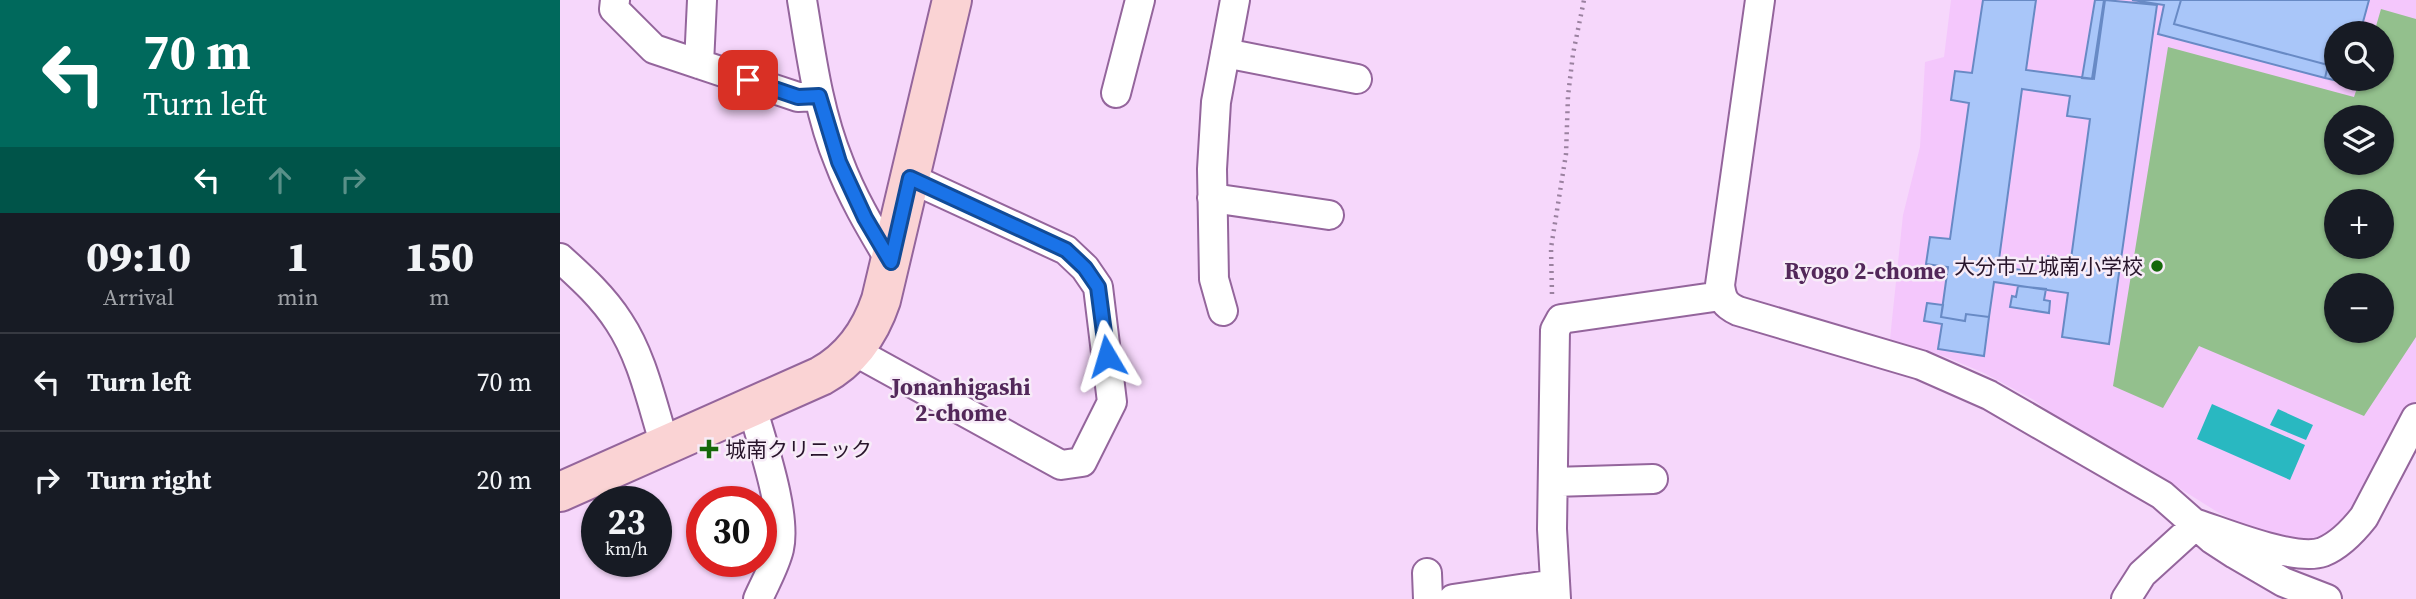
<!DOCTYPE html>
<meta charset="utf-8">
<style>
:root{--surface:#171b24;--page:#20242c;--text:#f1f3f6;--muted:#9ea1a6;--line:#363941}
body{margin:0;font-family:"Source Serif 4","Noto Sans JP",serif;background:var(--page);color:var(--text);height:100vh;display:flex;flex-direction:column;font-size:26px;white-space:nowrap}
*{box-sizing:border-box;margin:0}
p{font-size:23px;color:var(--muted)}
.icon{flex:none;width:38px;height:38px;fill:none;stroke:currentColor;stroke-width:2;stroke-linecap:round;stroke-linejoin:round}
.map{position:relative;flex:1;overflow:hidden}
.panel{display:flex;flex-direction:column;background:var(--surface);width:560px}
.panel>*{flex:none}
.banner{background:#00695c;color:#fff;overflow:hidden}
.buttons{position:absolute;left:1764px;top:21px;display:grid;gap:14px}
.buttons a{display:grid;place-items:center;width:70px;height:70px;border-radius:50%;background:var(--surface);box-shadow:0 2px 5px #0004;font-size:35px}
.speed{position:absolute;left:21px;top:486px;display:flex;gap:14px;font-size:35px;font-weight:700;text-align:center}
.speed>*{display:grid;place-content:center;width:91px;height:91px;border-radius:50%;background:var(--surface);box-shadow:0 2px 5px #0004;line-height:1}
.speed small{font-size:18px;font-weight:400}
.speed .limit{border:10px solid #d22;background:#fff;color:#111}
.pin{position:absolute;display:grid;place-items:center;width:60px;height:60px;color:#fff;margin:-30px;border-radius:14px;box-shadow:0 4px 10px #0006}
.me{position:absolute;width:77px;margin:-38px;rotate:353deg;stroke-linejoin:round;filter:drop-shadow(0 0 5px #0008)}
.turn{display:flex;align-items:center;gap:24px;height:147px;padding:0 28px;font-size:32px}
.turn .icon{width:91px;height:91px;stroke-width:2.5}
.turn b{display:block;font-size:49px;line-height:60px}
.lanes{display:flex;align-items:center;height:66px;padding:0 28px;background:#0003;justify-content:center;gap:35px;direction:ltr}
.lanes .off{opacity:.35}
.eta{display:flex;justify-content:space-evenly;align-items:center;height:119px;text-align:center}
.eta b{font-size:42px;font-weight:800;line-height:49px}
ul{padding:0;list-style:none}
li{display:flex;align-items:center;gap:21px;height:98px;padding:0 28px;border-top:2px solid var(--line)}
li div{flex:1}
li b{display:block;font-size:26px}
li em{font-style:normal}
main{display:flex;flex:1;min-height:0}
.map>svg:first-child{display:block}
.built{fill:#f4c7fc;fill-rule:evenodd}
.green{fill:#93c08d;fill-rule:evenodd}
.water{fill:#29b8c1}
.building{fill:#a9c6f9;stroke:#688ac5;stroke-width:2;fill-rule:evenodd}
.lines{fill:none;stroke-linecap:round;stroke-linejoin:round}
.street-casing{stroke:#94659c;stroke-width:32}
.secondary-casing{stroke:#94659c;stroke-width:42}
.path{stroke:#9a819f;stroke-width:4.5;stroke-dasharray:2 5;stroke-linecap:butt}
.street{stroke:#fff;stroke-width:28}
.secondary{stroke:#fad3d4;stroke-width:38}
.route-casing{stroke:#114b97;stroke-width:18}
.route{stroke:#1a73e8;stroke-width:12}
.poi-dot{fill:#15680a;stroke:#f7ecf8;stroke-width:2.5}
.labels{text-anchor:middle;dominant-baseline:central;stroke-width:5;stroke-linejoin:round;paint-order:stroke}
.poi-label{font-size:21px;fill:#28152b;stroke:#f7ecf8;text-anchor:end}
.neighbourhood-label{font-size:23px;font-weight:bold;fill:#53285a;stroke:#f7ecf8}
</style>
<main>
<section class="panel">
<div class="banner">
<div class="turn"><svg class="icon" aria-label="left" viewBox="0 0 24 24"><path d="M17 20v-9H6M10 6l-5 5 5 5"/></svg><div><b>70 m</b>Turn left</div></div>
<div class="lanes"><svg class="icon" aria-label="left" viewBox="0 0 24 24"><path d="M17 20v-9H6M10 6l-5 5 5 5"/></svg><svg class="icon off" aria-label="ahead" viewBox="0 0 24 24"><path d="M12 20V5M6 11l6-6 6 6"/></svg><svg class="icon off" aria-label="right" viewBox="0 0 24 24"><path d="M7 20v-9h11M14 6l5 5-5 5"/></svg></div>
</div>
<div class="eta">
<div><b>09:10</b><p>Arrival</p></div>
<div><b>1</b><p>min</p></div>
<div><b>150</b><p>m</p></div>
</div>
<ul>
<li><svg class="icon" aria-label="left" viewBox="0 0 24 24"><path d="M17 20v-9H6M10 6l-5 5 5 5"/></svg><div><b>Turn left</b></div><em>70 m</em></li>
<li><svg class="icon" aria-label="right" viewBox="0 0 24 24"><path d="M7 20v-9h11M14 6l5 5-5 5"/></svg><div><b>Turn right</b></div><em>20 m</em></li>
</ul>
</section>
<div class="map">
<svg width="1856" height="599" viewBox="0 0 1856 599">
<rect width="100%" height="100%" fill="#f6d7fb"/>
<path class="built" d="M1391,0h465v400l-21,36 -30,67 -40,42 -60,-8 -46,-24 -75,-47 -96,-55 -14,-11 -50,-27 -38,-16 -56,-18 13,-124 17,-68 5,-85 19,-5zM1776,33h46v46h-46zM1776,117h46v46h-46zM1776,201h46v46h-46zM1776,285h46v46h-46z"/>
<path class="green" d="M1821,9l35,10v318l-52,79 -165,-70 -36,62 -50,-22 55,-339 186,50 6,-18h22v-46h-8zM1776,117h46v46h-46zM1776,201h46v46h-46zM1776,285h46v46h-46z"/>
<path class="water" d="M1652,404l93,41 -15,35 -93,-41z
M1718,409l35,16 -7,15 -36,-15z"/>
<path class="building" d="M1423,0h53l-10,70 68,9 11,-79 52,5 -48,339 -47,-7 6,-44 -74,-11 -5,35 -23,-3 -1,7 -24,-4 7,-50 -22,-3 4,-27 20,2 19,-136 -18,-3 4,-29 17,2zM1462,89l48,7 -3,20 23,3 -19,140 -23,-3 -2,17 -48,-6z
M1535,0h9l-12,79 -10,-1z
M1572,0h49l-7,24 154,41 -3,13 -167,-44 6,-29z
M1621,0h188l-9,33h-24v46h12l-1,4 -22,-5 3,-13 -154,-41z
M1458,286l28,3 -2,11 6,1 -1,12 -39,-6 2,-11 4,1z
M1367,303l16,2 -2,12 24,4 1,-7 23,3 -5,39 -46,-7 4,-25 -18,-3z"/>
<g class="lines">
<g class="street-casing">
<path id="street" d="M55,0l-1,9 40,40 144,48 21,-1
M242,0c9,54 16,111 37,162 13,35 33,68 52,100
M1200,0l-40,285c2,15 5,20 18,26l183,54 68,30 173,100 50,44 23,15 48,28 44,17
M665,53l132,26
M139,64l3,-64
M556,93l24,-93
M652,198l117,17
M0,258c22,20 43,39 59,64 24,36 33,83 46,123
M663,311l-9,-32 -2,-110 4,-67 19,-102
M294,351l207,114 21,-3 30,-60 -14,-115 -13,-19 -19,-18 -156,-72
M192,407c10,36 35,107 27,142 -4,17 -14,34 -21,50
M993,482l100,-3
M867,573l1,26
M893,599l102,-15
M996,599l-4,-70 3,-199 6,-11 160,-23
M1566,599l16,-25 55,-50c28,9 98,38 126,28 17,-7 30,-21 41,-35l52,-99"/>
</g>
<g class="secondary-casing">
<path id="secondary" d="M0,492l261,-116c31,-17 49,-43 60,-76l71,-300"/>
</g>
<path class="path" d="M992,294l-1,-46 15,-94 2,-58 5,-42 11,-54"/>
<use href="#street" class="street"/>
<use href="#secondary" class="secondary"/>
</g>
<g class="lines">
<g class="route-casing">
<path id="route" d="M188,80l50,17 21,-1 20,66 26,56 26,44 19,-84 156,72 19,18 13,19 9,69"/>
</g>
<use href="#route" class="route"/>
</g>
<g class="poi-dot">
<circle cx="1597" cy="266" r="7"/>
<path d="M145.5 438.5h7v7h7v7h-7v7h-7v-7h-7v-7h7z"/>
</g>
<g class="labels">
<g class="poi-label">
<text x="1583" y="266">大分市立城南小学校</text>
<text x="165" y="449" text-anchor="start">城南クリニック</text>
</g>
<g class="neighbourhood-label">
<text x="1305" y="271">Ryogo 2-chome</text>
<text x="401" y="387">Jonanhigashi<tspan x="401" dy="26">2-chome</tspan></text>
</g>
</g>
</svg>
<div class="buttons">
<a><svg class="icon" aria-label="search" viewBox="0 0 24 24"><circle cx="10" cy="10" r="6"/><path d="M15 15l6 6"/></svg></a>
<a><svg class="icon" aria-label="layers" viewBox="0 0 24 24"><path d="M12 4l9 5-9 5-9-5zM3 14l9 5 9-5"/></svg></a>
<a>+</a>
<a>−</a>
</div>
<div class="speed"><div>23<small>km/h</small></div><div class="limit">30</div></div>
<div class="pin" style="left:188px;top:80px;background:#d93025"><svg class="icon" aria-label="arrive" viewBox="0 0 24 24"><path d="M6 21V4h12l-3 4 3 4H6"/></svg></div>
<svg class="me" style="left:547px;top:356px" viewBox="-20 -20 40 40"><path d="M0-17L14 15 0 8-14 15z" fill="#1a73e8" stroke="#fff" stroke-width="4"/></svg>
</div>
</main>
